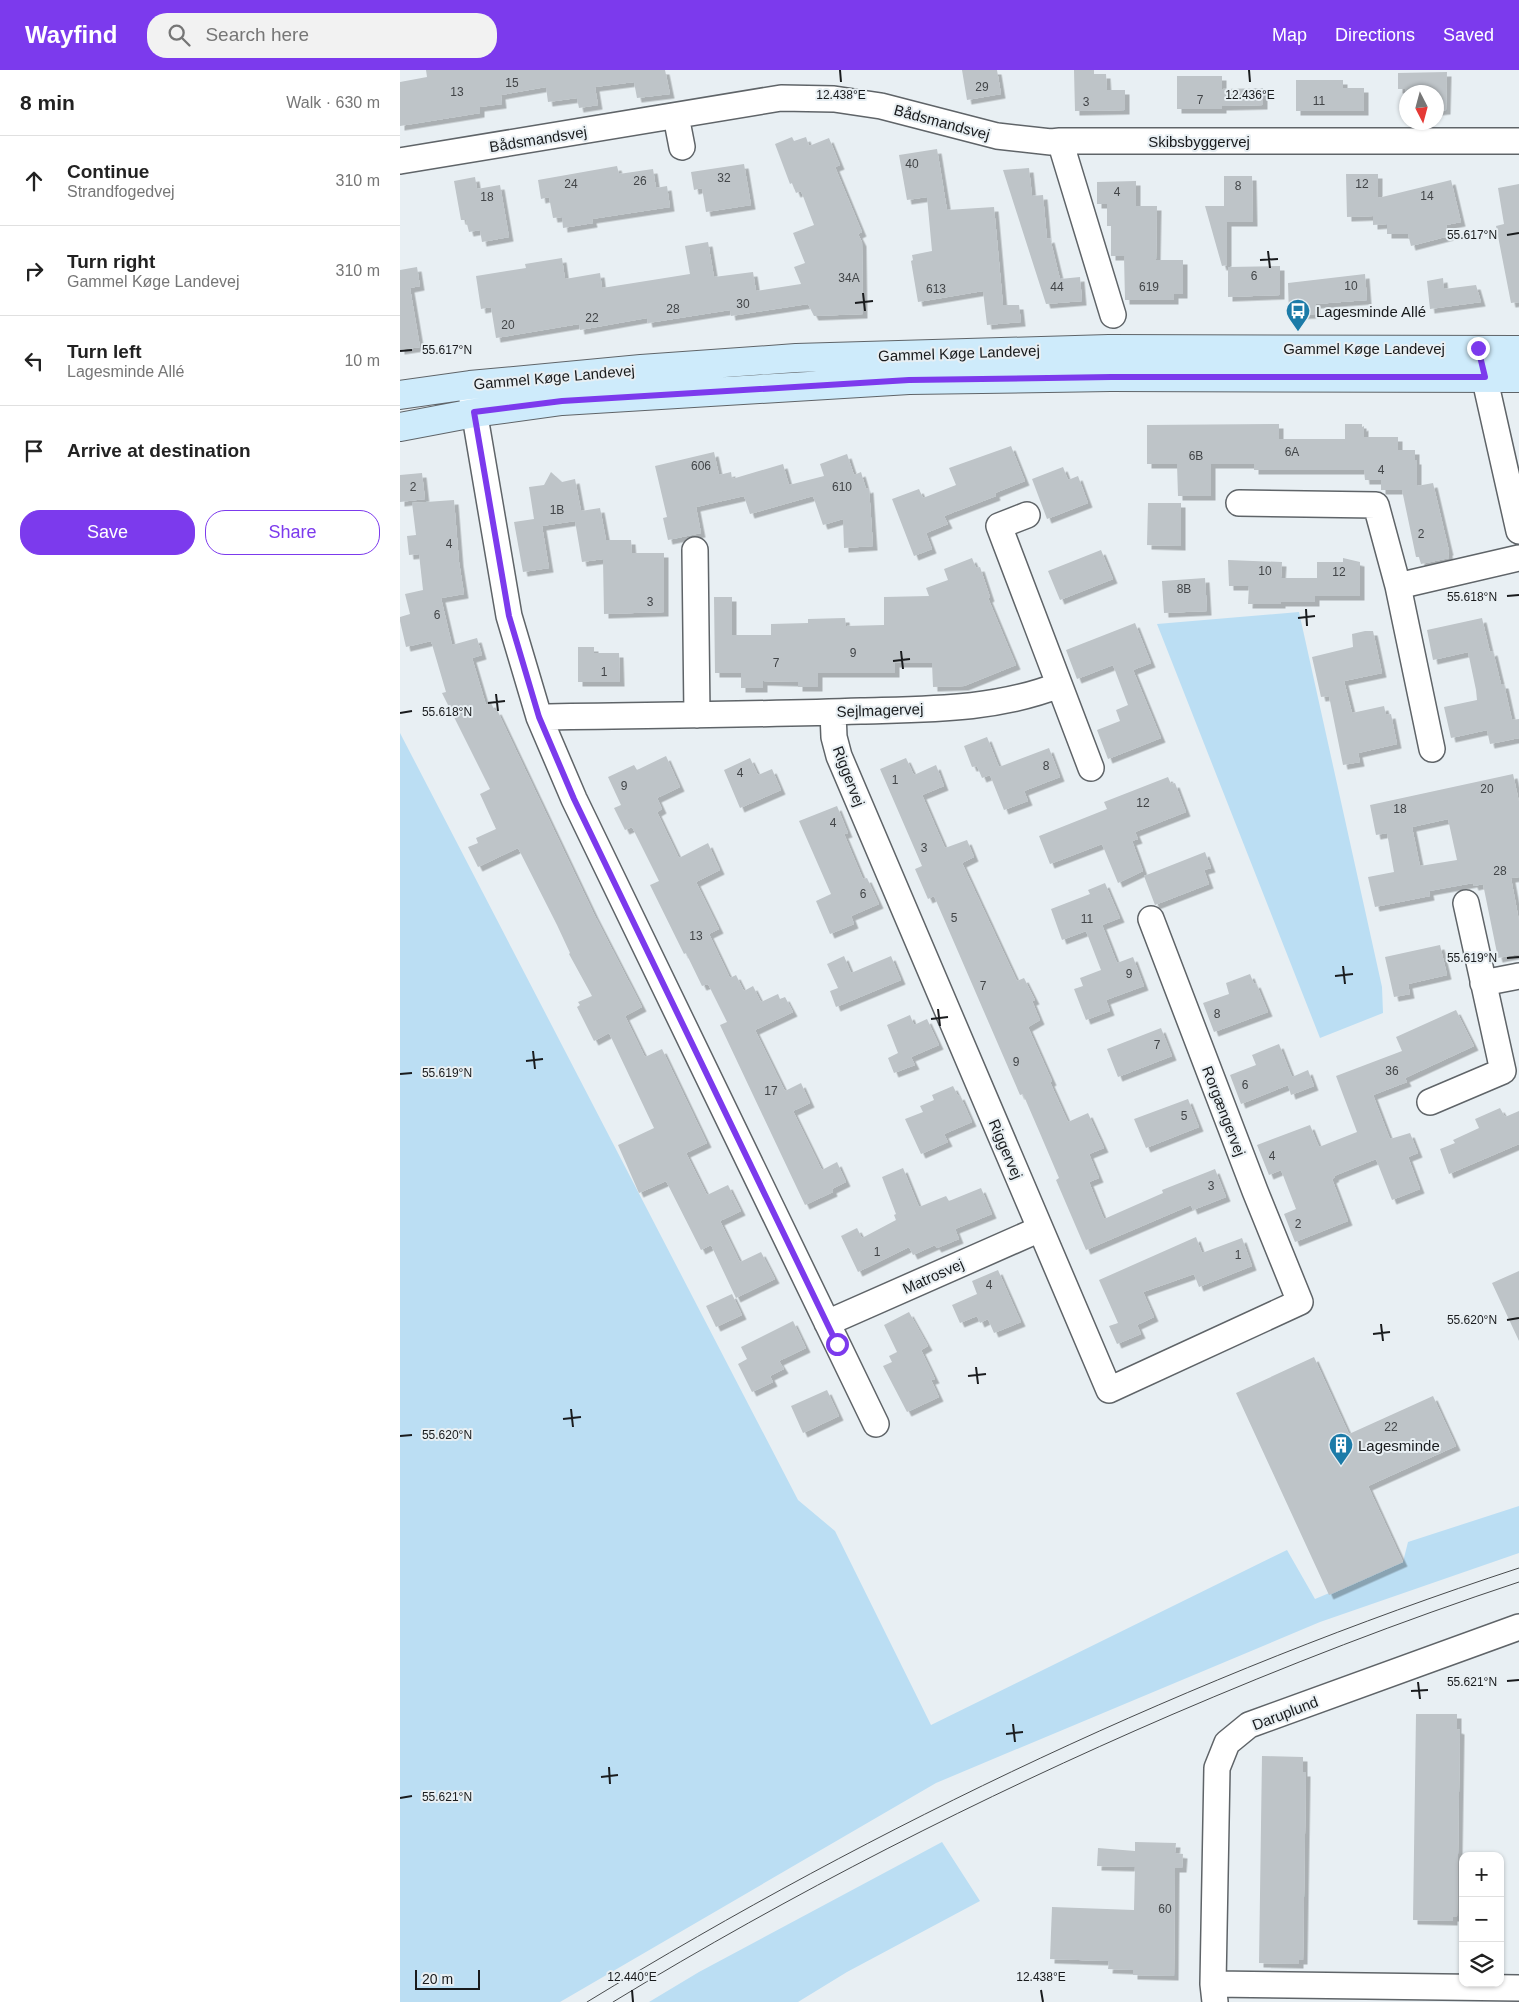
<!DOCTYPE html>
<meta charset="utf-8">
<style>
:root{--surface:#fff;--page:#f2f2f2;--text:#222;--muted:#767676;--line:#e0e0e0;--accent:#7c3aed}
body{margin:0;font-family:Arial,sans-serif;background:var(--page);color:var(--text)}
.controls{position:absolute;right:15px;bottom:15px;display:grid;overflow:hidden;border-radius:10px;box-shadow:0 1px 4px #0004}
.controls button{width:45px;height:45px;display:grid;place-items:center;padding:0;border:0;border-bottom:1px solid var(--line);background:var(--surface);color:var(--text);font:25px sans-serif}
.compass{position:absolute;left:999px;top:15px;width:45px;height:45px;border-radius:50%;background:var(--surface);box-shadow:0 1px 4px #0004;rotate:174deg}
.scale{position:absolute;left:15px;bottom:12px;width:65px;box-sizing:border-box;padding-left:5px;border:2px solid #191b1d;border-top:0;font-size:14px;line-height:18px;white-space:nowrap;color:#191b1d;-webkit-text-stroke:4px #e8eff3;paint-order:stroke}
.stop{position:absolute;width:15px;height:15px;margin:-11px;border:4px solid #7c3aed;border-radius:50%;background:#fff}
.stop.end{background:#7c3aed;border-color:#fff;box-shadow:0 1px 5px #0008}
.list{margin:0;padding:0;list-style:none}
h2{display:flex;justify-content:space-between;align-items:center;height:65px;margin:0;padding:0 20px;font-size:21px}
h2 small{font-size:16px;font-weight:400;color:var(--muted)}
.list li{display:grid;grid-template-columns:32px 1fr auto;gap:15px;align-items:center;box-sizing:border-box;height:90px;padding:0 20px;border-top:1px solid var(--line)}
.list b{display:block;font-size:19px;white-space:nowrap}
.list p{margin:0;font-size:16px;white-space:nowrap;color:var(--muted)}
.list em{font-size:16px;font-style:normal;color:var(--muted)}
.actions{display:flex;gap:10px;padding:15px 20px}
.actions a{flex:1;padding:11px 0;border:1px solid var(--accent);border-radius:20px;text-align:center;font-size:18px;color:var(--accent)}
.actions .main{background:var(--accent);color:#fff}
.icon{flex:none;width:28px;height:28px;fill:none;stroke:currentColor;stroke-width:2;stroke-linecap:round;stroke-linejoin:round}
.map{position:relative;flex:none;width:1119px;height:1932px;overflow:hidden}
header{display:flex;align-items:center;gap:30px;box-sizing:border-box;height:70px;padding:0 25px;background:var(--accent);color:#fff}
header strong{font-size:24px}
nav{display:flex;gap:28px;margin-inline-start:auto;font-size:18px}
.search{width:350px;height:45px;background:var(--page);display:flex;align-items:center;gap:12px;box-sizing:border-box;padding:0 18px;border-radius:20px;color:var(--muted);font-size:19px}
main{display:flex}
aside{flex:1;background:var(--surface)}
.map>svg:first-child{display:block}
</style>
<header>
<strong>Wayfind</strong>
<div class="search"><svg class="icon" aria-label="search" viewBox="0 0 24 24"><circle cx="10" cy="10" r="6"/><path d="M15 15l6 6"/></svg>Search here</div>
<nav><a>Map</a><a>Directions</a><a>Saved</a></nav>
</header>
<main>
<aside>
<h2>8 min<small>Walk · 630 m</small></h2>
<ul class="list">
<li><svg class="icon" aria-label="ahead" viewBox="0 0 24 24"><path d="M12 20V5M6 11l6-6 6 6"/></svg><div><b>Continue</b><p>Strandfogedvej</p></div><em>310 m</em></li>
<li><svg class="icon" aria-label="right" viewBox="0 0 24 24"><path d="M7 20v-9h11M14 6l5 5-5 5"/></svg><div><b>Turn right</b><p>Gammel Køge Landevej</p></div><em>310 m</em></li>
<li><svg class="icon" aria-label="left" viewBox="0 0 24 24"><path d="M17 20v-9H6M10 6l-5 5 5 5"/></svg><div><b>Turn left</b><p>Lagesminde Allé</p></div><em>10 m</em></li>
<li><svg class="icon" aria-label="arrive" viewBox="0 0 24 24"><path d="M6 21V4h12l-3 4 3 4H6"/></svg><div><b>Arrive at destination</b></div></li>
</ul>
<div class="actions"><a class="main">Save</a><a>Share</a></div>
</aside>
<div class="map">
<svg width="1119" height="1932" viewBox="0 0 1119 1932">
<defs>
<filter id="shadow"><feDropShadow dx="4.5" dy="4.5" stdDeviation="0" flood-color="#0004"/></filter>
</defs>
<rect width="100%" height="100%" fill="#e8eff3"/>
<path fill="#bbdef3" d="M899,542l83,375 1,26 -63,25 -163,-414z
M0,663l398,767 37,31 96,194 356,-175 28,49 88,-37 5,-20 111,-36v47l-199,69 -384,161 -376,219h-160z
M542,1772l38,59 -133,71 -49,30h-149l50,-30z"/>
<path fill="#bec4c8" fill-rule="evenodd" filter="url(#shadow)" d="M26,0h239l5,24 -33,4 -3,-16 -39,5 3,18 -19,3 -2,-10 -29,4 -2,-15 -45,8 1,9 -22,3v6l-80,13v-44l27,-5z
M562,0h35l4,24 -34,6z
M674,0h20v4h12l1,16h18v20l-50,1z
M1047,2l-1,38 -10,1v-19h-30l-1,19v-22h-7v-16z
M777,6h45v13l41,-1v17l-41,1v3h-45z
M896,10h47v8h21v23h-68z
M392,67l2,4 12,-4 3,9 20,-8 11,27 -5,2 27,65 -4,2 4,8 1,72 -49,2 -6,-12 -77,12 -1,-6 -82,13 -1,-5 -67,12 -1,-6 -83,14 -5,-31 -10,2 -5,-33 50,-8 -1,-4 37,-6 3,21 35,-6 2,15 88,-14 -5,-28 23,-4 6,35 39,-5 3,19 45,-7 -7,-17 11,-4 -12,-30 21,-8 -13,-34 -5,2 -4,-10 -2,1 -15,-40z
M537,79l10,61 47,-3 9,98h16l2,17 -34,3 -4,-34 -65,11 -7,-41 2,-1 -1,-5 20,-4 -5,-54 -20,3 -8,-45z
M344,94l7,41 -45,7 -4,-24 -8,2 -3,-18z
M217,96l2,8 34,-5 3,19 11,-2 3,21 -78,12 1,4 -30,5 -1,-11 -9,1 -4,-21 -8,2 -3,-19z
M629,98l3,28 11,-1 4,44 3,-1 10,41 20,-2 2,24 -36,3 -43,-134z
M946,104h32v24l73,-18 10,42 -15,3 3,11 -38,10 -3,-12h-21v-10l-14,1v-9l-26,1z
M824,106h28l1,46h-26v43l-5,1 -17,-60h19z
M75,107l2,12 23,-4 9,52 -27,5 -2,-12 -11,2 -3,-12h-5l-7,-39z
M736,111v25h21l-1,54h27v34h-9v6h-49l-1,-44h-13v-30h-4v-22h-10v-22z
M1119,114v118l-8,1 -15,-77 8,-2 -6,-36z
M880,196v29l-52,2v-30z
M17,197l3,19 -10,2 10,59 -20,3v-80z
M965,204l2,26 -51,4v10l-27,1 -1,-32z
M1043,208l1,11 32,-4 5,17 -51,7 -3,-28z
M879,354v15h66v-15h17v3l2,-1v11h34v13h17v10h2v26l16,-3 16,68h-1l1,7 -28,6 -2,-7h-3l-14,-67h-21v-10h-16l-1,-10h-110v-6h-43v32h-33l-1,-32h-30v-39z
M611,376l14,35 -30,12 1,3 -52,20 4,8 -22,9 6,16 -18,7 -22,-57 27,-10 4,9 33,-13 -7,-17z
M314,382l5,23 12,-3 1,7 51,-15 6,21 35,-9 -4,-12 27,-10 7,21 7,-3 5,17 3,-1 4,58 -29,2 -1,-29 -20,6 -10,-29 -63,18 -6,-18 -48,11 5,26 -33,7 -5,-22 4,-1 -12,-51z
M663,397l5,13 10,-4 10,27 -41,16 -15,-40z
M151,402l11,10 13,-3 6,32 19,-3 6,32h25l1,13h32v59l-60,2 -1,-55 -21,3 -7,-41 -33,5 7,42 -26,4 -9,-50 20,-3 -5,-32 15,-2z
M22,403l3,26 -25,3v-27z
M54,430l5,62 5,32 -23,4 11,47 25,-7 5,17 -10,3 14,47 5,-2 4,8 2,-1 97,204 48,93 -17,9 20,41 17,-8 45,94 -21,10 21,42 21,-10 13,26 -21,10 20,41 21,-10 14,27 -39,19 -25,-53 -10,5 -35,-69 -27,12 -21,-48 36,-17 -45,-95 -15,8 -17,-34 3,-2 -2,-3 14,-6 -23,-42 1,-1 -13,-28 -39,-77 -40,19 -10,-20 10,-4 -2,-5 20,-9 -16,-35 10,-5 -48,-96 4,-1 -15,-51 -25,6 -6,-26v-4l10,-3 -5,-20 18,-4 -4,-36 -10,1 -2,-19 9,-1 -4,-32z
M748,433h33v43l-34,-1z
M701,480l12,29 -53,21 -12,-29z
M572,488l4,10 4,-1 10,30 -2,1 28,67 -52,21 -31,1 -1,-24h-37v10h-77v14h-20v-5l-35,-1v7h-22v-15h-26l-1,-76h18v38h39v-11l37,-1v-4l37,-1 1,8 38,-1v-28l45,-1 -3,-8 22,-8 -4,-11z
M943,488l17,4v34h-45v6h-34v2h-33l1,-18h-20l-1,-26 54,2 -1,16h36v-16h26z
M805,508l2,33 -43,2 -2,-32z
M1082,548l8,34 3,-1 8,33h3l8,36 7,-1v19l-29,6 -3,-14 -36,8 -7,-31 33,-7 -1,-10 -8,-38 -35,8 -6,-30z
M735,553l16,40 -18,7 28,68 -53,21 -11,-29 23,-9 -4,-11 12,-5 -15,-40 -36,14 -11,-29z
M965,561h8l9,42 -38,8 8,32 32,-7 2,9 5,-1 6,30 -39,9 2,9 -17,3 -14,-69 -8,1 -9,-40 41,-10 -1,-13z
M178,577h16v6h25l1,29h-42z
M587,667l12,30 50,-19 11,29 -36,14 4,10 -24,9 -14,-35 -8,3 -5,-12 -5,1 -8,-21z
M266,686l14,31 -23,11 5,11 -5,3 22,46 29,-15 12,27 -24,12 23,47 -10,5 21,44 6,-3 8,16 9,-5 8,16 17,-8 2,5 5,-2 8,15 -38,18 30,61 16,-8 9,20 -17,8 29,59 15,-8 9,20 -14,7 1,3 -28,13 -85,-180 7,-3 -19,-38 -6,2 -16,-33 -2,1 -34,-69 9,-4 -27,-54 -7,3 -11,-22 7,-3 -13,-28 26,-12 3,5z
M350,688l8,17 14,-6 9,21 -41,18 -16,-38z
M506,688l8,17 22,-10 8,21 -22,9 23,53 22,-8 7,17 -12,6 55,118 7,-3 11,22 -3,1 8,19 -12,7 24,54 -2,1 18,40 20,-9 16,35 -15,6 10,24 -10,4 15,37 59,-26 -1,-3 53,-21 11,28 -33,13 -2,-5 -105,45 -30,-70 3,-2 -20,-47 -16,-37 -3,1 -86,-199 -6,3 -13,-30 7,-3 -42,-97z
M1113,704l6,28v75l-8,1 8,43v33l-21,4 -15,-74 -9,2 -1,-3 -44,8 1,5 -55,11 -7,-30 26,-5 -7,-39 -11,2 -6,-30zM1048,749l9,41 -37,6 -8,-39z
M768,707l3,7 4,-1 11,29 -51,20 3,7 -6,2 11,30 -25,12 -16,-39 -52,20 -11,-28 68,-27 -3,-7z
M437,736l11,27 -4,1 19,45 4,-1 12,26 -28,12 3,8 -24,10 -14,-33 15,-7 -32,-73z
M805,782l6,16 -7,2 5,14 -54,21 -11,-29z
M705,813l15,35 -18,7 15,38 16,-6 11,29 -38,14 4,11 -24,9 -12,-31 9,-3 -3,-8 21,-8 -15,-39 -24,9 -11,-31 39,-15 -2,-4z
M1040,875l7,30 -39,9 2,10 -16,3 -9,-40z
M444,886l7,17 40,-17 10,24 -65,27 -6,-16 8,-3 -11,-24z
M850,904l4,10 2,-1 12,29 -54,20 -11,-29 26,-9 -3,-11z
M1056,940l18,36 -69,32 2,4 -34,13 17,44 20,-6 8,20 -10,4 12,32 -28,11 -16,-41 -42,17 1,1 -3,2 16,42 -53,21 -11,-28 12,-5 -15,-39 -12,5 -12,-30 53,-20 9,22 38,-15 -21,-56 66,-25 -6,-14z
M510,945l4,10 13,-6 12,26 -28,12 4,8 -21,8 -6,-15 10,-5 -11,-28z
M761,958l11,28 -54,21 -11,-28z
M879,974l13,33 16,-7 6,16 -23,9 -3,-10 -47,19 -11,-29 26,-10 -4,-10z
M553,1016l5,10 2,-1 12,27 -28,12 4,8 -27,12 -16,-35 18,-7 -3,-6 14,-6 -2,-5z
M788,1029l11,28 -53,21 -12,-29z
M1100,1038l5,9 14,-6v33l-70,30 -9,-25 15,-6 -2,-3 26,-12 -4,-9z
M503,1098l16,39 27,-11 3,5 32,-13 11,26 -37,15 4,10 -22,9 -2,-3 -22,10 -4,-8 -51,25 -17,-36 16,-8 5,10 34,-18 -2,-5 2,-1 -14,-37z
M796,1167l6,16 40,-15 10,28 -53,21 -5,-13 -51,18 11,25 -17,8 4,9 -24,10 -8,-18 9,-3 -19,-43z
M598,1200l23,52 -27,11 -6,-14 -8,4 -3,-7 -17,7 -8,-18 25,-11 -5,-13z
M1119,1201v70l-27,-58z
M332,1224l10,21 -26,12 -10,-21z
M509,1242l19,34 -7,4 14,29 -4,1 8,17 -32,15 -24,-46 9,-4 -3,-6 8,-4 -13,-27z
M393,1251l13,27 -27,13 5,8 -14,7 3,6 -21,10 -14,-28 9,-5 -6,-12z
M914,1287l35,77 84,-38 23,50 -88,40 35,76 -74,33 -93,-202z
M427,1320l12,26 -36,17 -12,-27z
M1016,1644h41v15l3,1 -3,187h-4v4l-40,-1z
M862,1686l41,1v15h3l-3,188h-4v4l-40,-1z
M735,1772l41,1 -1,10 8,1 -1,14h-7l-1,108 -41,-1v-5l-25,-1 1,-8 -59,-2 2,-52 82,3 1,-43 -38,-1 1,-18 37,3z"/>
<g fill="none" stroke-linecap="round" stroke-linejoin="round">
<defs>
<path id="street" d="M276,46l6,31
M0,91l381,-63 53,1 47,7 116,30 54,6 9,-1
M713,245l-53,-174h459
M1080,288l39,173
M71,323l38,223 30,101 35,82 302,625
M839,433l137,2 22,81 34,163
M627,445l-28,11 92,242
M295,480l2,165
M998,516l121,-28
M433,642l1,25 5,19 270,634 191,-88 -45,-111 -104,-272
M139,647c107,-2 215,-2 322,-6 67,-2 135,-1 198,-26
M1083,913l36,-7
M1030,1032l73,-31 -37,-168
M427,1253l213,-94
M813,1914l306,4
M815,1932l-2,-18 4,-216 10,-25 22,-18 270,-98"/>
<path id="secondary" d="M0,325l70,-10 171,-16 155,-11 313,-9 410,1
M0,357l74,-14 88,-12 347,-21 202,-3 408,1"/>
</defs>
<use href="#street" stroke="#5f6468" stroke-width="28"/>
<use href="#secondary" stroke="#5f6468" stroke-width="30"/>
<use href="#street" stroke="#fff" stroke-width="25"/>
<use href="#secondary" stroke="#ceebfb" stroke-width="28"/>
<path stroke="#484b4d" stroke-width="1" d="M187,1932c293,-179 606,-327 932,-434
M213,1932c179,-109 366,-204 558,-287 114,-49 230,-94 348,-133"/>
</g>
<g fill="none" stroke-linecap="round" stroke-linejoin="round">
<path stroke="#7c3aed" stroke-width="6" d="M437,1274l-263,-545 -35,-82 -30,-101 -35,-204 88,-11 347,-21 202,-3h374l-7,-29"/>
</g>
<path fill="none" stroke="#191b1d" stroke-width="2" d="M440,0l1,12M849,0l1,12M1107,165l12,-2M868,181l2,17M860,190l18,-1M463,223l2,18M455,233l18,-2M0,281l12,-1M1107,526l12,-1M906,539l1,17M898,548l17,-2M501,581l2,18M493,591l17,-2M96,624l2,17M88,633l17,-2M0,643l12,-2M1107,888l12,-1M943,896l2,18M935,906l18,-2M538,939l2,17M531,949l17,-2M133,981l2,18M126,991l17,-2M0,1004l12,-1M1107,1250l12,-2M981,1254l2,17M973,1264l17,-2M576,1297l2,17M568,1306l18,-2M171,1339l2,18M163,1349l18,-2M0,1366l12,-1M1107,1611l12,-1M1018,1612l2,17M1011,1621l17,-1M613,1654l2,18M606,1664l17,-2M209,1697l1,17M201,1707l17,-2M0,1728l12,-2M232,1920l1,12M641,1920l2,12"/>
<defs>
<symbol id="bus-pin" viewBox="-11 -11 22 30"><path d="M0 17L-7.5 6A9.5 9.5 0 1 1 7.5 6Z" fill="#1c7ba8" stroke="#e8eff3"/><path d="M-5-6H5V4H4V6H2V4H-2V6H-4V4H-5ZM-3.5-4V0h7V-4ZM-3.5 1.2v1.5H-2V1.2ZM2 1.2v1.5H3.5V1.2Z" fill="#fff"/></symbol>
<symbol id="building-pin" viewBox="-11 -11 22 30"><path d="M0 17L-7.5 6A9.5 9.5 0 1 1 7.5 6Z" fill="#1c7ba8" stroke="#e8eff3"/><path d="M-4-6H4V6H1V3H-1V6H-4ZM-2.5-4.3h1.7v1.8h-1.7ZM.8-4.3h1.7v1.8H.8ZM-2.5-1h1.7V.8h-1.7ZM.8-1h1.7V.8H.8Z" fill="#fff"/></symbol>
</defs>
<g fill-rule="evenodd">
<use href="#bus-pin" x="884" y="227" width="28" height="38"/>
<use href="#building-pin" x="927" y="1361" width="28" height="38"/>
</g>
<g text-anchor="middle" dominant-baseline="central" stroke-width="4" stroke-linejoin="round" paint-order="stroke">
<g font-size="12" fill="#424548">
<text x="112" y="13">15</text>
<text x="582" y="17">29</text>
<text x="57" y="22">13</text>
<text x="800" y="30">7</text>
<text x="919" y="31">11</text>
<text x="686" y="32">3</text>
<text x="512" y="94">40</text>
<text x="324" y="108">32</text>
<text x="240" y="111">26</text>
<text x="171" y="114">24</text>
<text x="962" y="114">12</text>
<text x="838" y="116">8</text>
<text x="717" y="122">4</text>
<text x="1027" y="126">14</text>
<text x="87" y="127">18</text>
<text x="854" y="206">6</text>
<text x="449" y="208">34A</text>
<text x="951" y="216">10</text>
<text x="657" y="217">44</text>
<text x="749" y="217">619</text>
<text x="536" y="219">613</text>
<text x="343" y="234">30</text>
<text x="273" y="239">28</text>
<text x="192" y="248">22</text>
<text x="108" y="255">20</text>
<text x="892" y="382">6A</text>
<text x="796" y="386">6B</text>
<text x="301" y="396">606</text>
<text x="981" y="400">4</text>
<text x="13" y="417">2</text>
<text x="442" y="417">610</text>
<text x="157" y="440">1B</text>
<text x="1021" y="464">2</text>
<text x="49" y="474">4</text>
<text x="865" y="501">10</text>
<text x="939" y="502">12</text>
<text x="784" y="519">8B</text>
<text x="250" y="532">3</text>
<text x="37" y="545">6</text>
<text x="453" y="583">9</text>
<text x="376" y="593">7</text>
<text x="204" y="602">1</text>
<text x="646" y="696">8</text>
<text x="340" y="703">4</text>
<text x="495" y="710">1</text>
<text x="224" y="716">9</text>
<text x="1087" y="719">20</text>
<text x="743" y="733">12</text>
<text x="1000" y="739">18</text>
<text x="433" y="753">4</text>
<text x="524" y="778">3</text>
<text x="1100" y="801">28</text>
<text x="463" y="824">6</text>
<text x="554" y="848">5</text>
<text x="687" y="849">11</text>
<text x="296" y="866">13</text>
<text x="729" y="904">9</text>
<text x="583" y="916">7</text>
<text x="817" y="944">8</text>
<text x="757" y="975">7</text>
<text x="616" y="992">9</text>
<text x="992" y="1001">36</text>
<text x="845" y="1015">6</text>
<text x="371" y="1021">17</text>
<text x="784" y="1046">5</text>
<text x="872" y="1086">4</text>
<text x="811" y="1116">3</text>
<text x="898" y="1154">2</text>
<text x="477" y="1182">1</text>
<text x="838" y="1185">1</text>
<text x="589" y="1215">4</text>
<text x="991" y="1357">22</text>
<text x="765" y="1839">60</text>
</g>
<g font-size="15" fill="#191b1d" stroke="#e8eff3">
<text transform="translate(542 52) rotate(15)">Bådsmandsvej</text>
<text transform="translate(138 69) rotate(-9)">Bådsmandsvej</text>
<text x="799" y="71">Skibsbyggervej</text>
<text x="964" y="278">Gammel Køge Landevej</text>
<text transform="translate(559 283) rotate(-2)">Gammel Køge Landevej</text>
<text transform="translate(154 307) rotate(-5)">Gammel Køge Landevej</text>
<text transform="translate(480 640) rotate(-2)">Sejlmagervej</text>
<text transform="translate(449 706) rotate(69)">Riggervej</text>
<text transform="translate(824 1041) rotate(69)">Rorgængervej</text>
<text transform="translate(606 1079) rotate(67)">Riggervej</text>
<text transform="translate(533 1206) rotate(-24)">Matrosvej</text>
<text transform="translate(885 1643) rotate(-21)">Daruplund</text>
</g>
<g font-size="15" fill="#191b1d" stroke="#e8eff3" text-anchor="start">
<text x="916" y="241">Lagesminde Allé</text>
<text x="958" y="1375">Lagesminde</text>
</g>
</g>
<g font-size="12" text-anchor="middle" fill="#191b1d" stroke="#e8eff3" stroke-width="4" stroke-linejoin="round" paint-order="stroke">
<text x="441" y="29">12.438°E</text>
<text x="850" y="29">12.436°E</text>
<text x="1072" y="169">55.617°N</text>
<text x="47" y="284">55.617°N</text>
<text x="1072" y="531">55.618°N</text>
<text x="47" y="646">55.618°N</text>
<text x="1072" y="892">55.619°N</text>
<text x="47" y="1007">55.619°N</text>
<text x="1072" y="1254">55.620°N</text>
<text x="47" y="1369">55.620°N</text>
<text x="1072" y="1616">55.621°N</text>
<text x="47" y="1731">55.621°N</text>
<text x="232" y="1911">12.440°E</text>
<text x="641" y="1911">12.438°E</text>
</g>
</svg>
<div class="controls">
<button>+</button>
<button>−</button>
<button><svg class="icon" aria-label="layers" viewBox="0 0 24 24"><path d="M12 4l9 5-9 5-9-5zM3 14l9 5 9-5"/></svg></button>
</div>
<svg class="compass" viewBox="-18 -18 36 36"><path d="M0-13l5 13h-10z" fill="#e53935"/><path d="M0 13l5-13h-10z" fill="#767676"/></svg>
<div class="scale">20 m</div>
<div class="stop" style="left:437px;top:1274px"></div>
<div class="stop end" style="left:1078px;top:278px"></div>
</div>
</main>
